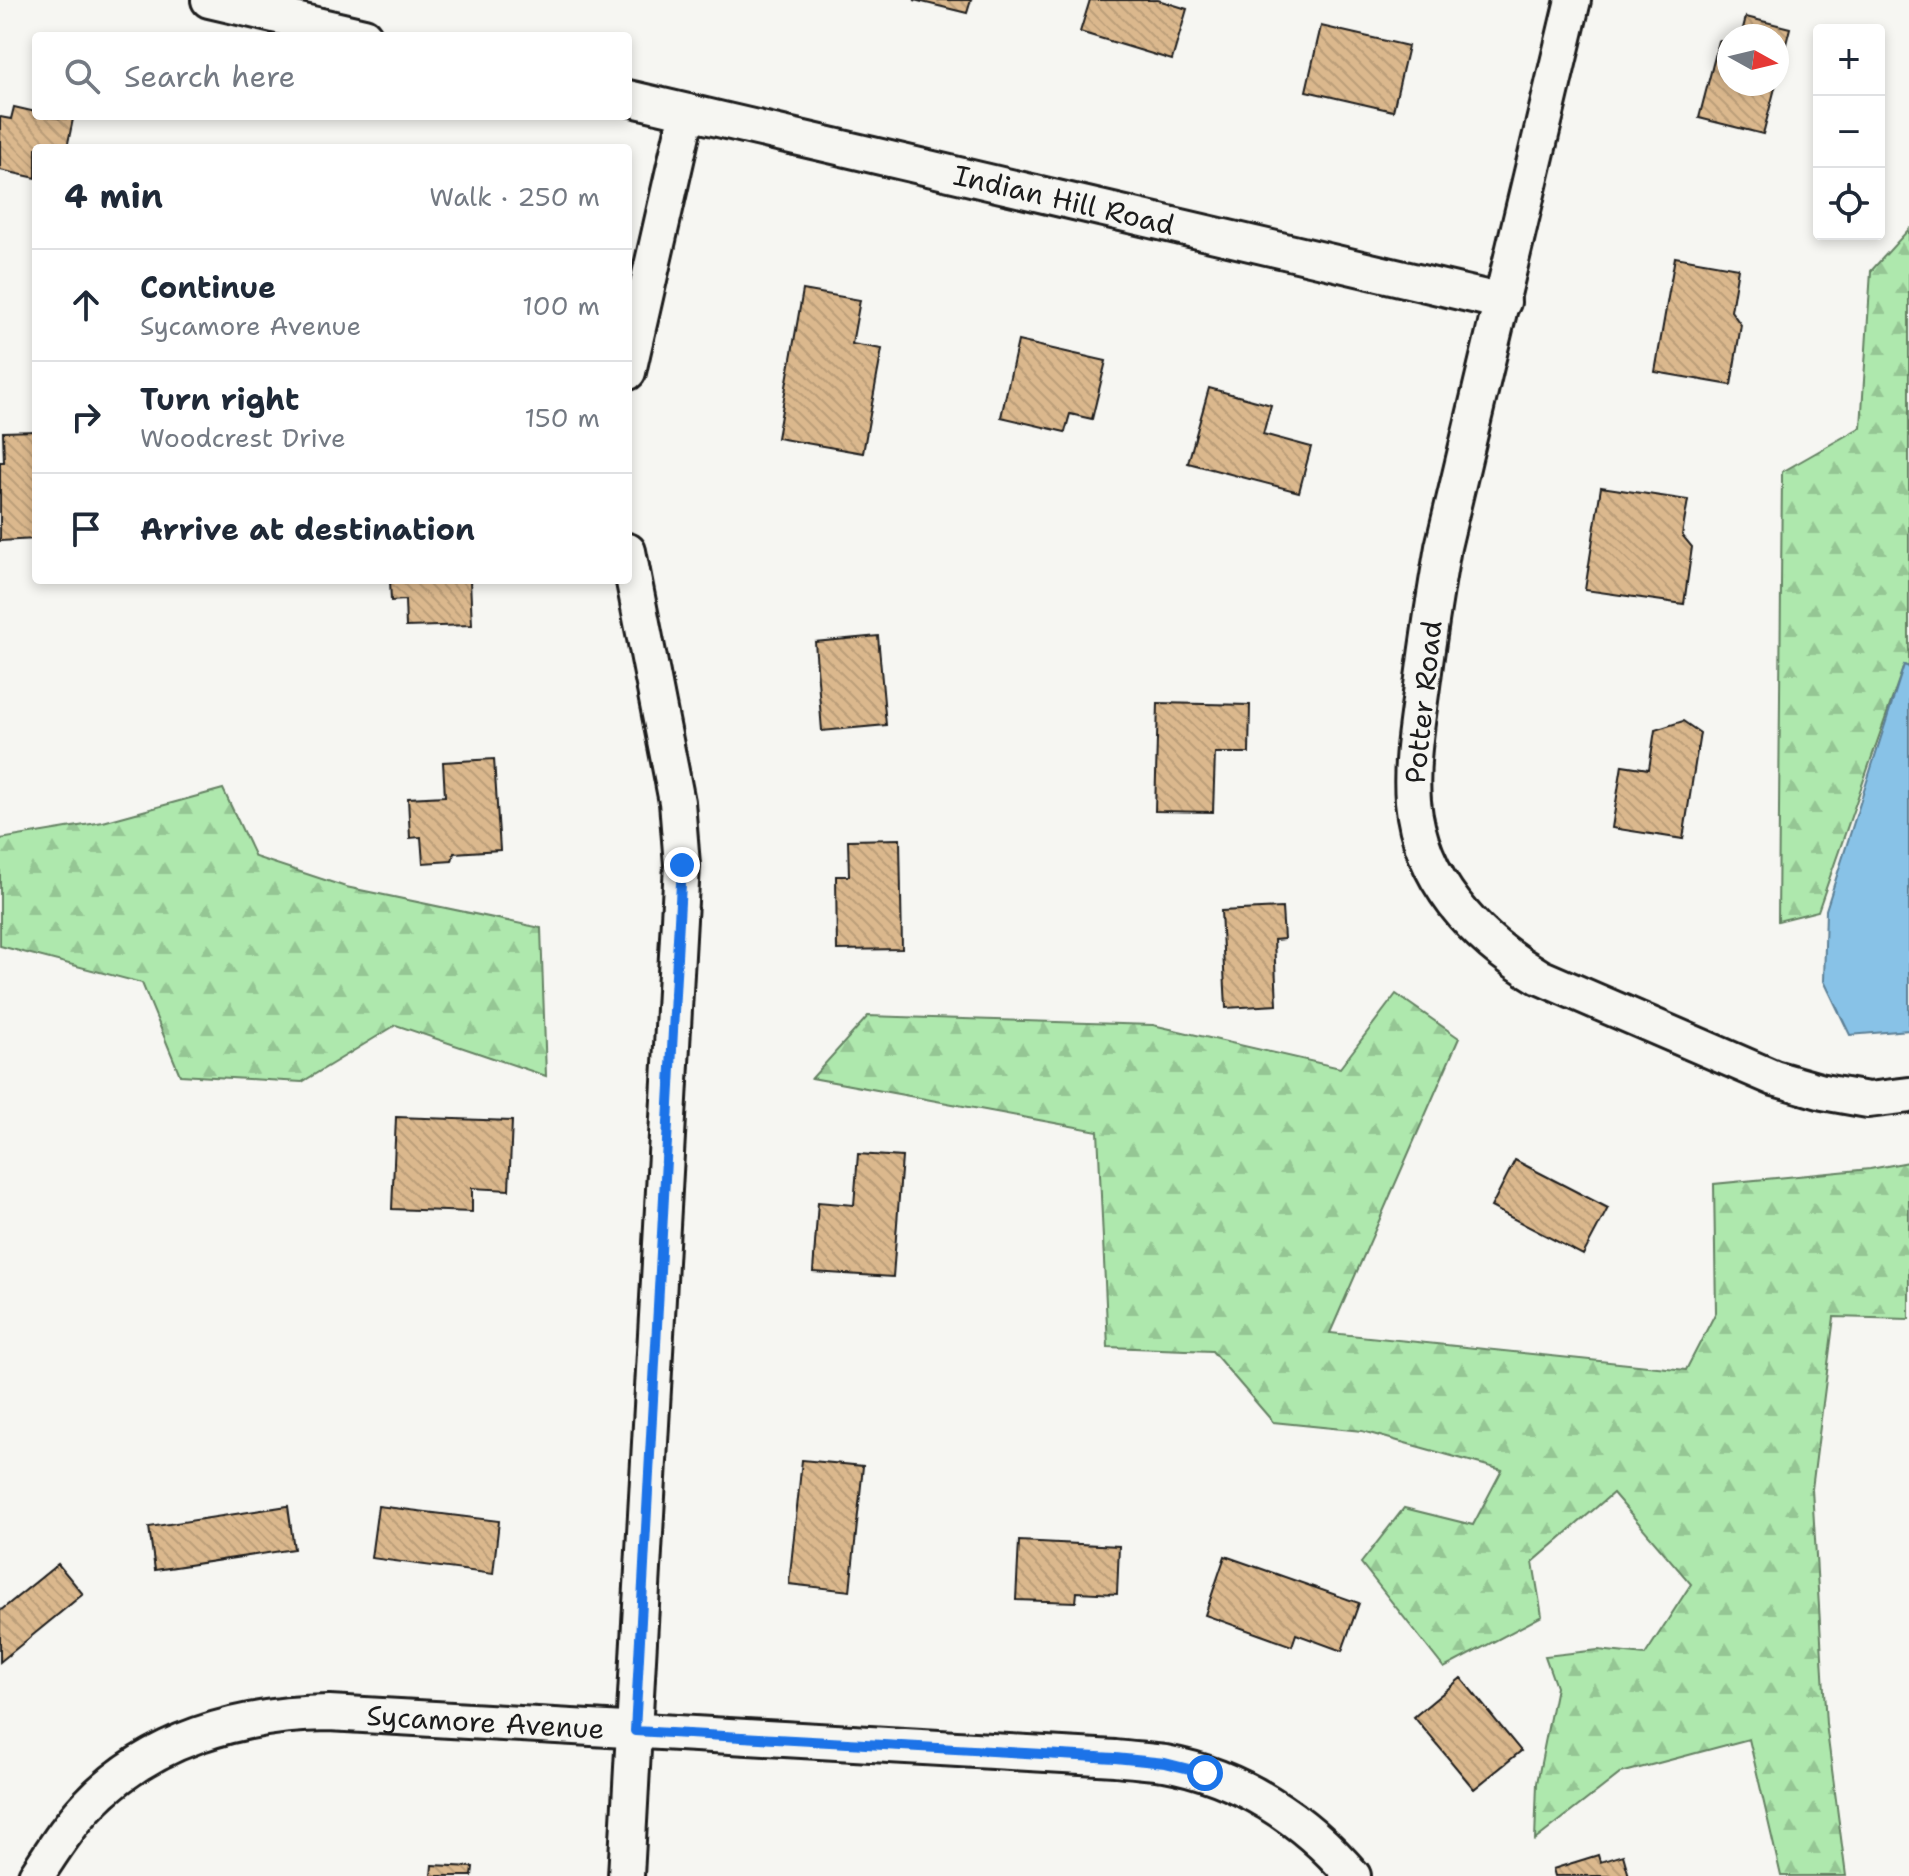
<!DOCTYPE html>
<meta charset="utf-8">
<style>
:root{--surface:#fff;--page:#f2f2f3;--text:#1f2937;--muted:#747a83;--line:#e0e1e3}
body{margin:0;font-family:"Shantell Sans",sans-serif;background:var(--page);color:var(--text)}
.controls{position:absolute;right:24px;top:24px;display:grid;overflow:hidden;border-radius:8px;box-shadow:0 4px 12px #0003}
.controls button{width:72px;height:72px;display:grid;place-items:center;padding:0;border:0;border-bottom:2px solid var(--line);background:var(--surface);color:var(--text);font:40px sans-serif}
.compass{position:absolute;left:1717px;top:24px;width:72px;height:72px;border-radius:50%;background:var(--surface);box-shadow:0 4px 12px #0003;rotate:98deg}
.stop{position:absolute;width:24px;height:24px;margin:-18px;border:6px solid #1a73e8;border-radius:50%;background:#fff}
.stop.end{background:#1a73e8;border-color:#fff;box-shadow:0 2px 8px #0008}
.list{margin:0;padding:0;list-style:none}
h2{display:flex;justify-content:space-between;align-items:center;height:104px;margin:0;padding:0 32px;font-size:34px}
h2 small{font-size:26px;font-weight:400;color:var(--muted)}
.list li{display:grid;grid-template-columns:52px 1fr auto;gap:24px;align-items:center;box-sizing:border-box;height:112px;padding:0 32px;border-top:2px solid var(--line)}
.list b{display:block;font-size:30px;white-space:nowrap}
.list p{margin:0;font-size:26px;white-space:nowrap;color:var(--muted)}
.list em{font-size:26px;font-style:normal;color:var(--muted)}
.icon{flex:none;width:44px;height:44px;fill:none;stroke:currentColor;stroke-width:2;stroke-linecap:round;stroke-linejoin:round}
.map{position:relative;flex:none;width:1909px;height:1876px;overflow:hidden}
.search{position:absolute;background:var(--surface);box-shadow:0 4px 12px #0003;left:32px;top:32px;width:600px;height:88px;display:flex;align-items:center;gap:20px;box-sizing:border-box;padding:0 28px;border-radius:8px;color:var(--muted);font-size:30px}
.panel{position:absolute;background:var(--surface);box-shadow:0 4px 12px #0003;left:32px;top:144px;width:600px;height:440px;border-radius:8px}
.map>svg:first-child{display:block}
</style>
<div class="map">
<svg width="1909" height="1876" viewBox="0 0 1909 1876">
<defs>
<pattern id="forest-firs" width="22" height="20" patternUnits="userSpaceOnUse" patternTransform="scale(2)"><rect width="22" height="20" fill="#aee8ad"/><path d="M5 1l3.5 6h-7zM16 11l3.5 6h-7z" fill="#95c694"/></pattern>
<pattern id="building-back-hatch" width="6" height="6" patternUnits="userSpaceOnUse" patternTransform="scale(2)"><rect width="6" height="6" fill="#dbb88d"/><path d="M-1 5l2 2M0 0l6 6M5-1l2 2" fill="none" stroke="#bb9e79"/></pattern>
</defs>
<rect width="100%" height="100%" fill="#f6f6f2"/>
<filter id="ink" filterUnits="userSpaceOnUse"><feTurbulence type="fractalNoise" baseFrequency=".0125" numOctaves="2"/><feDisplacementMap in="SourceGraphic" scale="16" xChannelSelector="R" yChannelSelector="G"/><feConvolveMatrix kernelMatrix="1 2 1 2 8 2 1 2 1" color-interpolation-filters="sRGB"/></filter>
<g filter="url(#ink)">
<path fill="url(#forest-firs)" stroke="#658264" stroke-width="2" d="M1909,229v438l-5,-2 -86,246 -40,10 4,-449 79,-45 10,-156z
M223,789l32,68 91,30 195,41 5,148 -150,-51 -94,57 -122,-7 -38,-92 -142,-37v-107l103,-17z
M1396,994l63,44 -129,295 356,37 30,-58 -2,-128 156,-15 39,-7v157l-75,-2 -22,172 14,235 20,152h-65l-32,-137 -128,34 -86,67 2,-57 19,-96 -11,-31 53,-6 47,5 46,-71 -78,-91 -80,69 9,54 -98,52 -83,-105 43,-55 69,17 29,-55 -140,-39 -89,-9 -61,-71 -104,-4 -10,-216 -286,-53 56,-62 285,9 187,43z"/>
<path fill="#88c2e7" stroke="#5d8096" stroke-width="2" d="M1904,665l5,2v363l-59,5 -26,-54 2,-71z"/>
<path fill="url(#building-back-hatch)" stroke="#1c1c1c" stroke-width="2" d="M914,0h57l-4,13z
M1090,0h68l29,9 -15,51 -92,-28z
M1746,17l44,11 -13,52v-44h-36z
M1321,26l87,20 -15,65 -87,-20z
M1719,41l10,2v41h47l-13,50 -64,-16z
M14,107l22,5v4l37,3 -6,29h-31v30l-36,-8v-53l11,2z
M1675,257l63,11 -7,43 10,14 -10,60 -76,-13z
M803,290l57,10 -8,44 30,5 -19,104 -86,-15z
M1018,341l88,20 -14,58 -22,-5 -5,18 -64,-15z
M1209,388l62,17 -8,29 48,13 -12,45 -111,-29z
M36,431v108l-36,2v-79h4l-1,-30z
M1601,487l87,13 -6,35 10,12 -8,57 -99,-14z
M390,580h80l2,45 -66,2 -1,-27 -14,1z
M878,636l8,89 -64,6 -7,-89z
M1158,703l92,2 -1,48h-34l-2,59 -58,-1z
M1683,721l17,12 -17,106 -71,-11 10,-63 27,4 6,-39z
M494,759l6,91 -46,3 -2,8 -29,2 -2,-26 -11,1 -2,-40 37,-2 -2,-34z
M900,839l2,110 -65,1 -1,-74h13l-1,-36z
M1282,908l2,31 -10,1 3,65 -51,3 -5,-97z
M396,1117l116,4 -3,69 -37,-2v24l-80,-3z
M858,1154l44,3 -9,120 -80,-5 5,-70 36,3z
M1515,1160l93,48 -25,47 -92,-48z
M802,1460l61,6 -13,125 -61,-7z
M288,1506l6,43 -139,21 -6,-43z
M378,1506l121,15 -6,53 -122,-16z
M1019,1541l100,5 -2,48 -40,-2 -1,10 -60,-2z
M1225,1556l134,47 -17,48 -46,-17 -4,12 -87,-31z
M58,1564l25,30 -83,68v-51z
M1461,1678l60,73 -47,38 -60,-72z
M1598,1855l2,7 23,-7 6,21h-74l-2,-7z
M432,1865l41,2 -1,9h-41z"/>
<g fill="none" stroke-linecap="round" stroke-linejoin="round">
<defs>
<g id="street">
<path d="M209,0l155,36"/>
<path d="M1573,0l-130,547c-8,46 -15,92 -21,139 -5,38 -12,76 -9,115 7,78 62,138 127,176l234,101 49,14 45,8 41,-5"/>
<path id="s1" d="M628,98l875,204"/>
<path d="M628,372l59,-260"/>
<path id="s2" d="M36,1876c16,-24 31,-49 51,-70 62,-67 154,-92 242,-93l786,45c17,2 33,3 50,5 74,13 140,56 188,113"/>
<path d="M626,1876l56,-1011 -5,-63 -49,-251"/>
</g>
</defs>
<use href="#street" stroke="#1c1c1c" stroke-width="40"/>
<use href="#street" stroke="#f6f6f2" stroke-width="34"/>
</g>
</g>
<g fill="none" stroke-linecap="round" stroke-linejoin="round" filter="url(#ink)">
<path stroke="#1a73e8" stroke-width="10" d="M682,865l-47,866 480,27 50,5 40,10"/>
</g>
<g text-anchor="middle" dominant-baseline="central" stroke-width="6" stroke-linejoin="round" paint-order="stroke">
<g font-size="28" fill="#1c1c1c" stroke="#f6f6f2">
<text stroke="none"><textPath href="#s1" startOffset="448">Indian Hill Road</textPath></text>
<text transform="translate(1423 702) rotate(-84)">Potter Road</text>
<text stroke="none"><textPath href="#s2" startOffset="510">Sycamore Avenue</textPath></text>
</g>
</g>
</svg>
<div class="controls">
<button>+</button>
<button>−</button>
<button><svg class="icon" aria-label="locate" viewBox="0 0 24 24"><circle cx="12" cy="12" r="6"/><path d="M12 2v4M12 18v4M2 12h4M18 12h4"/></svg></button>
</div>
<svg class="compass" viewBox="-18 -18 36 36"><path d="M0-13l5 13h-10z" fill="#e53935"/><path d="M0 13l5-13h-10z" fill="#747a83"/></svg>
<div class="stop" style="left:1205px;top:1773px"></div>
<div class="stop end" style="left:682px;top:865px"></div>
<div class="search"><svg class="icon" aria-label="search" viewBox="0 0 24 24"><circle cx="10" cy="10" r="6"/><path d="M15 15l6 6"/></svg>Search here</div>
<section class="panel">
<h2>4 min<small>Walk · 250 m</small></h2>
<ul class="list">
<li><svg class="icon" aria-label="ahead" viewBox="0 0 24 24"><path d="M12 20V5M6 11l6-6 6 6"/></svg><div><b>Continue</b><p>Sycamore Avenue</p></div><em>100 m</em></li>
<li><svg class="icon" aria-label="right" viewBox="0 0 24 24"><path d="M7 20v-9h11M14 6l5 5-5 5"/></svg><div><b>Turn right</b><p>Woodcrest Drive</p></div><em>150 m</em></li>
<li><svg class="icon" aria-label="arrive" viewBox="0 0 24 24"><path d="M6 21V4h12l-3 4 3 4H6"/></svg><div><b>Arrive at destination</b></div></li>
</ul>
</section>
</div>
